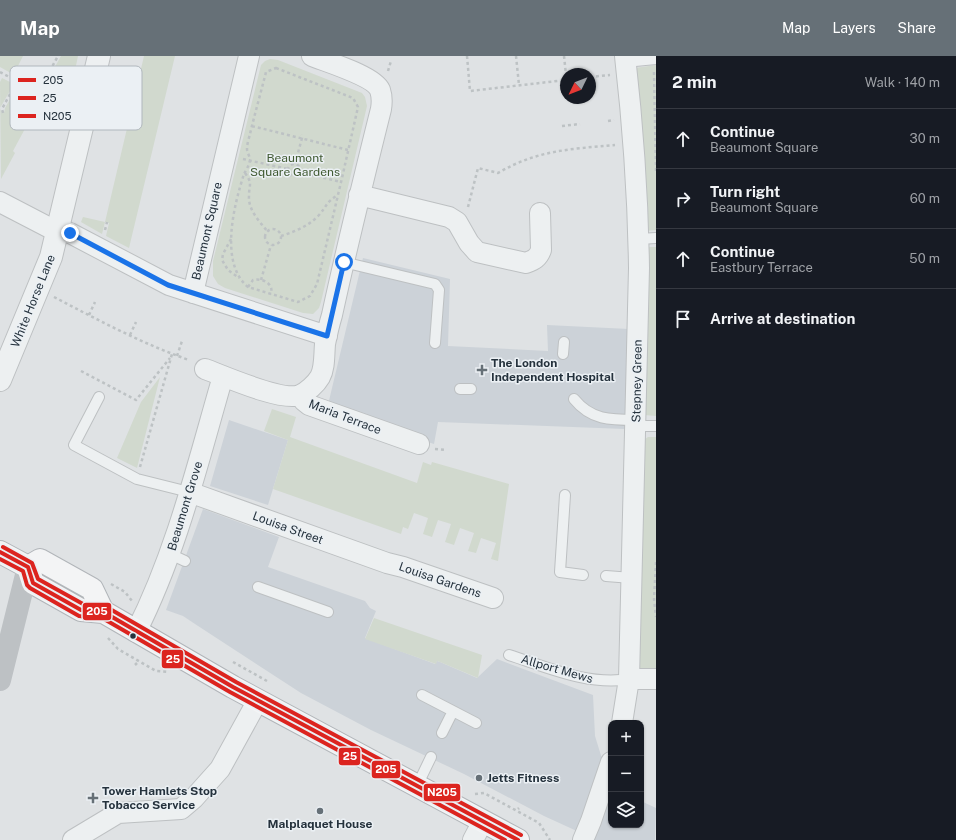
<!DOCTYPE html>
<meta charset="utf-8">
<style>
:root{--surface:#171b24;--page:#242831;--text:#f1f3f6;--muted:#9ea1a6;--line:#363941;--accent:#667077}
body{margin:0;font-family:"Public Sans",sans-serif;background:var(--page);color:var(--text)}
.controls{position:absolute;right:12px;bottom:12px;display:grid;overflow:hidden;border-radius:8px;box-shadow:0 1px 3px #0004}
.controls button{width:36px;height:36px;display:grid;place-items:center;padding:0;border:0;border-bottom:1px solid var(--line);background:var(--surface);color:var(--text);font:20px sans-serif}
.compass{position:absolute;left:560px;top:12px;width:36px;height:36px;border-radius:50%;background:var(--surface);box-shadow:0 1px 3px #0004;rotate:227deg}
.stop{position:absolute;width:12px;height:12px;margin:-9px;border:3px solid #1a73e8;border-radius:50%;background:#fff}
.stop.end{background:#1a73e8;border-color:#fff;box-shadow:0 1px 4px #0008}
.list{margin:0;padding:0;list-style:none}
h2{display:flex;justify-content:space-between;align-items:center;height:52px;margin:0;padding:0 16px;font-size:17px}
h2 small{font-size:13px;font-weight:400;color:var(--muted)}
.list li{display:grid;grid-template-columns:26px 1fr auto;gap:12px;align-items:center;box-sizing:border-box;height:60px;padding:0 16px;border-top:1px solid var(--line)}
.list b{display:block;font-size:15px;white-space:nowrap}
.list p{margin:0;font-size:13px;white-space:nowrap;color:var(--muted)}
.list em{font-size:13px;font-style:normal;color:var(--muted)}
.icon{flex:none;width:22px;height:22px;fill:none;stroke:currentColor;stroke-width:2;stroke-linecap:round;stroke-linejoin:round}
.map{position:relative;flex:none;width:656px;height:784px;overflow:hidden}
header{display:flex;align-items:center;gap:24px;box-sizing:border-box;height:56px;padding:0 20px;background:var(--accent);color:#fff}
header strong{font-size:19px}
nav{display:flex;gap:22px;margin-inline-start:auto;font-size:14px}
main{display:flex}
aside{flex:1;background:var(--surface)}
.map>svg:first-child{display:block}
</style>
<header>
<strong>Map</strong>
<nav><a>Map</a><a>Layers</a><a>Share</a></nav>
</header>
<main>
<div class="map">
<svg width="656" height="784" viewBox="0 0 656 784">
<rect width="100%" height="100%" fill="#dfe2e4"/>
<path fill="#ccd2d8" d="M363,202l87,21 -2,67 100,5 -1,-26 82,4 -4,100 -187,-7 -4,22 -107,-35z
M229,364l59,20 -20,65 -58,-19z
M203,453l76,28 -11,30 97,34 5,7 6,3 -11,27 70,26 2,-3 3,1 37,16 20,-19 96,36 2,41 16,52v37h30v-24l15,7 -1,32h-70l-6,-8 -35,-16 -80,-42 -93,-44 -70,-37 -106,-69 -12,-8 -17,-6z"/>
<path fill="#d1d9ce" d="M0,0h23l-9,18 2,2 -16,-9z
M61,0h17l-10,48 -26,-14z
M144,0h31l-46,192 -23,-12 3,-13 -4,-1 -3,12 -21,-12 2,-5 22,5z
M270,3l8,1 84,33 3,4 2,9 -46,196 -2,6 -6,6 -10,-1 -78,-25 -7,-4 -5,-8v-15l48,-196 4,-4z
M656,9v165l-11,1 -10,-163z
M2,22l12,6 -14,24 2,5h2l1,-5 13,-23 22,13 -15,26 2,1 -14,26 2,2 -14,26 -1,-97z
M648,191h8v169l-12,-1z
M160,321l-23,91 -20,-10 24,-56z
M272,353l24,8 -6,20 127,46 6,-21 8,3 1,-3 77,22 -11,77 -7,-2 5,-16 -15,-5 -5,15 -8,-2 6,-18 -14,-5 -6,17 -9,-3 6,-18 -13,-4 -6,17 -9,-3 5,-16 -14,-5 -6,16 -5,-2 -2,7 -128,-45 15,-49 -24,-9z
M648,381h8v234l-18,-2 7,-230z
M374,562l108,37 -4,23 -38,-16 -3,-1 -1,3 -71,-25z"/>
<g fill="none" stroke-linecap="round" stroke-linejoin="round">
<defs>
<path id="service" d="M625,6l31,-3
M639,183l17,-1
M343,206l92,22 4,6 -4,53
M563,298l1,-12
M460,333h11
M99,341l-25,48 63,34 52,13
M574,343c17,21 36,21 62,21
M636,370h20
M565,439l-5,77 23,3
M170,498l15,7
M606,520l26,2
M258,531l70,25
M509,599c38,12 79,31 120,24
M422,639l54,28
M442,677l11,-22
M417,730l14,-29"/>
<path id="minor" d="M359,139l90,22 8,5 12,21 8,9 49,11c8,-3 12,-5 15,-13l-1,-37
M0,146l48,25 22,6 99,52 158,51
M193,237l56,-237
M205,313c19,7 77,33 95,26 7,-3 16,-11 20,-18 5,-9 4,-22 5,-33 2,-10 4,-19 7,-29 15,-69 32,-138 49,-206 1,-6 1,-13 -1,-19 -6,-14 -53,-28 -68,-34
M300,339l4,6 5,4 110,39
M189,436l198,71 16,4 90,31
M136,576c41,-81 62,-170 87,-256
M629,623h27
M622,667l7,-44 10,-411c-1,-71 -6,-142 -14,-212
M73,784l45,-27 63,-4 13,-11 26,-29 38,-69
M473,784l10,-19
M583,784l8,-19 20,-59"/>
<path id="tertiary" d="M0,324l51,-123 48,-201"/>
<path id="trunk" d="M0,496l28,15 5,16 48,27 22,2 4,2 126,73 285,153
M28,511l12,-7 52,29 11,23"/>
</defs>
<use href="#service" stroke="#bdc0c2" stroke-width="12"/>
<use href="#minor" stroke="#bdc0c2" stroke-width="22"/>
<use href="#tertiary" stroke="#bdc0c2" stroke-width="24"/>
<use href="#trunk" stroke="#b1b5b9" stroke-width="24"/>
<path stroke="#bdc2c4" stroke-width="2.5" stroke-dasharray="3 3" stroke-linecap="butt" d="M467,0l3,35 96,-11
M516,0l3,29
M564,0l2,19
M276,12l77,30 5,9 -16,71 -25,106 -7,12 -12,6 -50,-15c-29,-24 -14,-82 -4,-113 2,-4 5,-8 6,-14 0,-4 -3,-7 -3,-11 0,-5 2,-11 3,-15 5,-21 11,-42 16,-62z
M388,15l3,-10
M0,16l67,36
M654,16l2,99
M590,21l20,-2
M38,36l20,-36
M3,57l-1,-4 15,-28
M608,65l6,-1
M252,70l96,24
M562,70l18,-2
M243,103l45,10
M288 114a6 6 0 1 1 12 0a6 6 0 1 1-12 0Z
M295,108l7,-26 -1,-3
M300,116l41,10
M245,117c8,11 4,11 4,23 -1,14 11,26 19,36
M468,151l10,-39 20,5c39,-23 73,-24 117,-28
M265 181a8 8 0 1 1 16 0a8 8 0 1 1-16 0Z
M105,174l2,-8
M281,180c13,-4 28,-10 38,-21 8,-9 7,-13 19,-20
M231,183l-8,15 -1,6 6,10 11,8
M261,224l10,-35
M248,231l5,-7c9,-2 21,3 18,14
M54,241c44,23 89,47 135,63
M89,259l6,-13
M130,279l6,-13
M177,300l5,-15
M81,315l55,29 34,-42
M435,393l11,1
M140,411l32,-113
M656,506l-2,37 2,18
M111,528l14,8 7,9
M108,582l10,11 38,22 12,1
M233,606l34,19
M135,609l2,-2
M475,738l9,-1 55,30 11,17
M518,753l1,-1"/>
<use href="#service" stroke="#edf0f1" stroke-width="10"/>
<use href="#minor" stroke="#edf0f1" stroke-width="20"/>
<use href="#tertiary" stroke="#edf0f1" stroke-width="22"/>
<path stroke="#bdc1c4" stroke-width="22" d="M0,624l28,-113"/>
<use href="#trunk" stroke="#f3f4f5" stroke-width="22"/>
<defs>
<path id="bus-1" d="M0,496l28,15 5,16 48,27 22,2 4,2 126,73 285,153"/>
<path id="bus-2" d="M0,503l23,12 4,14 3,3 49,28 25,3 126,73 275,148"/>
<path id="bus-3" d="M3,491l29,16 6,16 45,25 21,2 6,3 126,73 285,153"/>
</defs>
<use href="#bus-1" stroke="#ebf0f4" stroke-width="7"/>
<use href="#bus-2" stroke="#ebf0f4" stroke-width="7"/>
<use href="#bus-3" stroke="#ebf0f4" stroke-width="7"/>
<use href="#bus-1" stroke="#dc241f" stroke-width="4"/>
<use href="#bus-2" stroke="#dc241f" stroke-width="4"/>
<use href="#bus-3" stroke="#dc241f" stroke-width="4"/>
</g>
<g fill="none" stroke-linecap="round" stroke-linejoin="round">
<path stroke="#1a73e8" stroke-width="5" d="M70,177l98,52 159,51 17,-74"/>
</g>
<g fill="#667077" stroke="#ebf0f4" stroke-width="1.5">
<path d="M480 308h4v4h4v4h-4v4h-4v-4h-4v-4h4z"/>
<circle cx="479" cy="722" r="4"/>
<path d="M91 736h4v4h4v4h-4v4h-4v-4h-4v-4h4z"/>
<circle cx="320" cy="755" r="4"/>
</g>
<circle fill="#25323d" stroke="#ebf0f4" stroke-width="1.5" cx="133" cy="580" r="3.5"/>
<g text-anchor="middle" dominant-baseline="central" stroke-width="3" stroke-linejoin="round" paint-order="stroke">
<g font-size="12" fill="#405a32" stroke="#ebf0f4">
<text x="295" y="102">Beaumont<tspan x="295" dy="14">Square Gardens</tspan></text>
</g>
<g font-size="12" fill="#25323d" stroke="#ebf0f4">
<text transform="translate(207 175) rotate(-77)">Beaumont Square</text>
<text transform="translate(33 245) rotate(-68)">White Horse Lane</text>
<text transform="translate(637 325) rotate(-89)">Stepney Green</text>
<text transform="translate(345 361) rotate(21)">Maria Terrace</text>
<text transform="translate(185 450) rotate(-73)">Beaumont Grove</text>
<text transform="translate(288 472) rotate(20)">Louisa Street</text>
<text transform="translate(440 524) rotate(19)">Louisa Gardens</text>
<text transform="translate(557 613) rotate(16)">Allport Mews</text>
</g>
<g font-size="12" font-weight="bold" fill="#25323d" stroke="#ebf0f4" text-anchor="start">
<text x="491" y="307">The London<tspan x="491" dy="14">Independent Hospital</tspan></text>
<text x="487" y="722">Jetts Fitness</text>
<text x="102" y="735">Tower Hamlets Stop<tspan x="102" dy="14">Tobacco Service</tspan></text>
<text x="320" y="768" text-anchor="middle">Malplaquet House</text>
</g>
</g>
<rect x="10" y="10" width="132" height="64" rx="6" fill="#ebf0f4" stroke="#b0b7bd" stroke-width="1"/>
<rect x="18" y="22" width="18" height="4" fill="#dc241f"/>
<rect x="18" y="40" width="18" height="4" fill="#dc241f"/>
<rect x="18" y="58" width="18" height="4" fill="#dc241f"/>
<g font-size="11" fill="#25323d">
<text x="43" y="28">205</text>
<text x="43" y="46">25</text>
<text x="43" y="64">N205</text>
</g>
<g stroke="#ebf0f4" stroke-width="1.5">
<rect x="82" y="546" width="30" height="19" rx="4" fill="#dc241f"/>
<rect x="161" y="593" width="23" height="20" rx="4" fill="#dc241f"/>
<rect x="338" y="691" width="23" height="19" rx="4" fill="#dc241f"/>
<rect x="371" y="704" width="30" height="19" rx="4" fill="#dc241f"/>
<rect x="423" y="727" width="38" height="19" rx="4" fill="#dc241f"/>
</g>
<g font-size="11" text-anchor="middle" font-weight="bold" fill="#fff">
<text x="97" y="559">205</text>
<text x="173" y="607">25</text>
<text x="350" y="704">25</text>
<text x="386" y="717">205</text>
<text x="442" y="740">N205</text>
</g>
</svg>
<div class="controls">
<button>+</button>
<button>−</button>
<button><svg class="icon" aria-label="layers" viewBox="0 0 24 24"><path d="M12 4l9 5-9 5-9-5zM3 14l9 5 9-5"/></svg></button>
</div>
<svg class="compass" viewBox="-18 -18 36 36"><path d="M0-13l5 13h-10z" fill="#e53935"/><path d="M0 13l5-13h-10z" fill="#9ea1a6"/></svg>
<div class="stop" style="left:344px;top:206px"></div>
<div class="stop end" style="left:70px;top:177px"></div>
</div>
<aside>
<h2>2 min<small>Walk · 140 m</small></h2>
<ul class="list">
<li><svg class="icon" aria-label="ahead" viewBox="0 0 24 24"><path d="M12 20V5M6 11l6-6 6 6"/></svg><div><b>Continue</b><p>Beaumont Square</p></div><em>30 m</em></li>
<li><svg class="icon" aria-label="right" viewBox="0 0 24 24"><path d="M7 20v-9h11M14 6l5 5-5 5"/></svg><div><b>Turn right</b><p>Beaumont Square</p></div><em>60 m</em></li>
<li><svg class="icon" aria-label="ahead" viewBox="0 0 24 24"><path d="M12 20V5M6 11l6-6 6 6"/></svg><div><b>Continue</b><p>Eastbury Terrace</p></div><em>50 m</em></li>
<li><svg class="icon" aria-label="arrive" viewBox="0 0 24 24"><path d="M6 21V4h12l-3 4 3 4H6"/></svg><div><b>Arrive at destination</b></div></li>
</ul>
</aside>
</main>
